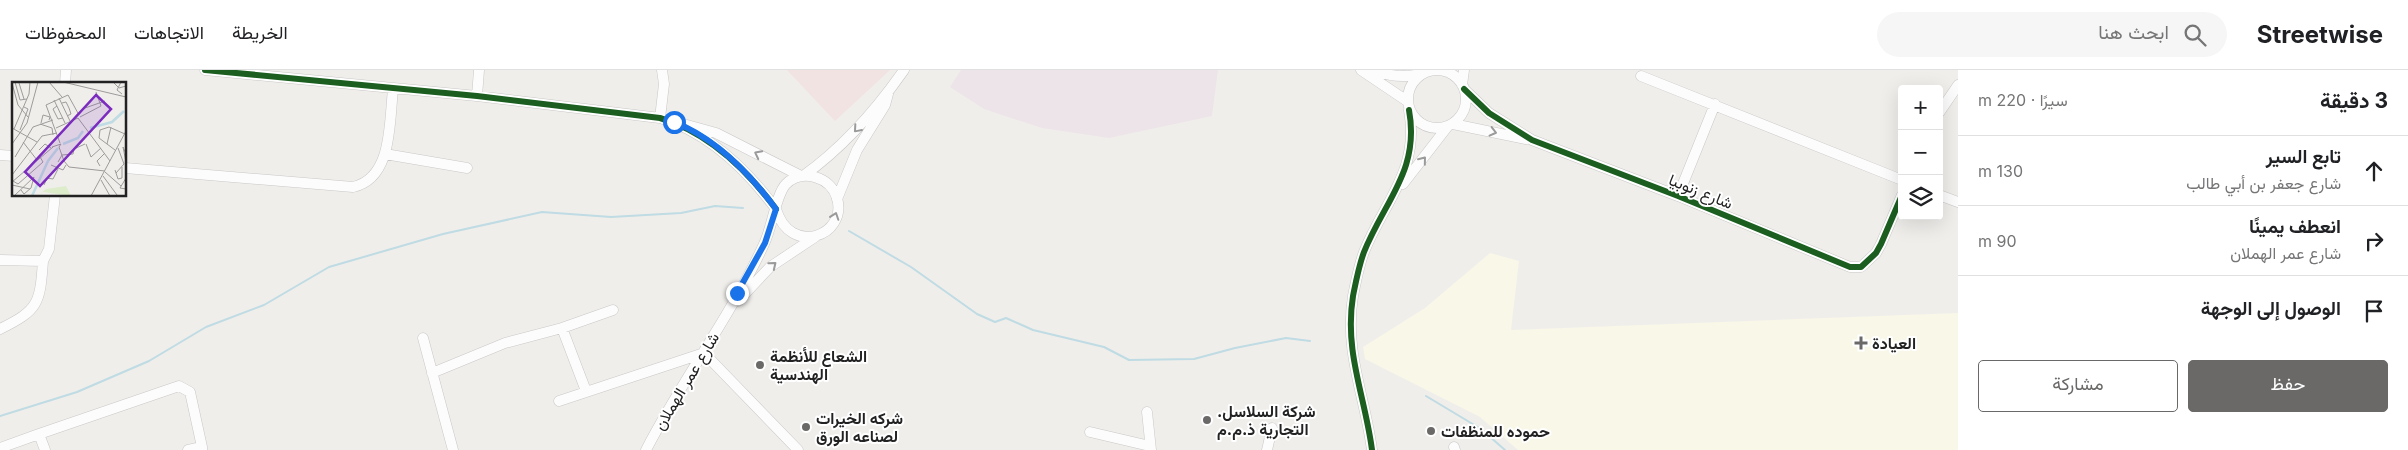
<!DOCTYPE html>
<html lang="ar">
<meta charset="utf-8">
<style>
:root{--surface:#fff;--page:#f6f6f6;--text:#202124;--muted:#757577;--line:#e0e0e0;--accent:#6a6968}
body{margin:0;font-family:Inter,Vazirmatn,sans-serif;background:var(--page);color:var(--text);direction:rtl}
.controls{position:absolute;right:15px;top:15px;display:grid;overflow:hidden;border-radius:5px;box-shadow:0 5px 20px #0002}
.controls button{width:45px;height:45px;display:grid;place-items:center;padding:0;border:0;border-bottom:1px solid var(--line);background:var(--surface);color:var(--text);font:25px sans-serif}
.stop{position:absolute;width:15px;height:15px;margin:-11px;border:4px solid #1a73e8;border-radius:50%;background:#fff}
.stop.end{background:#1a73e8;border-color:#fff;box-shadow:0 1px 5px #0008}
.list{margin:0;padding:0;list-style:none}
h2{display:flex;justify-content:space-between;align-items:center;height:65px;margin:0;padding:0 20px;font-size:21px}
h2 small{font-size:16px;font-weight:400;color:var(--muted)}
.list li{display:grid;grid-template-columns:32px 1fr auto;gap:15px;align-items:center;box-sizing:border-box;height:70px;padding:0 20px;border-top:1px solid var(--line)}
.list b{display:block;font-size:19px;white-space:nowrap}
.list p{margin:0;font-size:16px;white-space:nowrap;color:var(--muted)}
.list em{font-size:16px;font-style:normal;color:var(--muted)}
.actions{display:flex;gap:10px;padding:15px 20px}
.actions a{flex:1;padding:11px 0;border:1px solid var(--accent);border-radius:5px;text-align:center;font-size:18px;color:var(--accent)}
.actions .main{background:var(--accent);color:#fff}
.icon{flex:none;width:28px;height:28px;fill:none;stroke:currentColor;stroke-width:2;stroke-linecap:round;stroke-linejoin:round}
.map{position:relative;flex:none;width:1958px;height:380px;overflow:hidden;direction:ltr}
header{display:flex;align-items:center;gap:30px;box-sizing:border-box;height:70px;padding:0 25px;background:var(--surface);border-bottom:1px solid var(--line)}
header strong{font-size:24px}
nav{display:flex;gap:28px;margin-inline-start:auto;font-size:18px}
.search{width:350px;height:45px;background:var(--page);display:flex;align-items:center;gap:12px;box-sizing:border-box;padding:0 18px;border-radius:28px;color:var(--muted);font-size:19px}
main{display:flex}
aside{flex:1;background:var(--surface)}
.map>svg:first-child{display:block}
</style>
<header>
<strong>Streetwise</strong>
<div class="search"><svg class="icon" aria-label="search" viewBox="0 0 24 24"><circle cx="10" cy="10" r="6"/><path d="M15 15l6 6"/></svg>ابحث هنا</div>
<nav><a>الخريطة</a><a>الاتجاهات</a><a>المحفوظات</a></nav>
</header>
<main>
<aside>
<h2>3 دقيقة<small>سيرًا · 220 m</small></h2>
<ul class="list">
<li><svg class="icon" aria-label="ahead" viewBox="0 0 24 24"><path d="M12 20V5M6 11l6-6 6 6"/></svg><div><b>تابع السير</b><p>شارع جعفر بن أبي طالب</p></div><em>130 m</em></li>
<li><svg class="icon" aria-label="right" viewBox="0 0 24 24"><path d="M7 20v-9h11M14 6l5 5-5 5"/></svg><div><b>انعطف يمينًا</b><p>شارع عمر الهملان</p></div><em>90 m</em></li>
<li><svg class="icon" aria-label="arrive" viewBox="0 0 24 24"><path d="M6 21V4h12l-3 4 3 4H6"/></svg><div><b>الوصول إلى الوجهة</b></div></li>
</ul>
<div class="actions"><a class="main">حفظ</a><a>مشاركة</a></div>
</aside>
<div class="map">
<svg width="1958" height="380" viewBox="0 0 1958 380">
<rect width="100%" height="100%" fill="#f0eeeb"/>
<path fill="#f1e3e1" d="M787,0h103l-55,51z"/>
<path fill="#ede4e9" d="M961,0h257l-6,46 -103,22 -67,-10 -58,-19 -34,-22z"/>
<path fill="#f8f7e8" d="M1490,183l29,8 -8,69 447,-17v137h-440l-38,-33 -115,-58 -2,-12 62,-39z"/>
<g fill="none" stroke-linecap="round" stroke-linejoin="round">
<path stroke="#bfdbe3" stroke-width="2" d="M849,161l62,36 66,47 18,8 11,-4 27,12 71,17 25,13 65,-1 41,-11 51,-10 24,3
M1426,326l55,33 24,21
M0,346l77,-24 72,-31 57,-34 58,-22 65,-38 114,-33 99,-22 69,5 70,-4 34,-7 28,2"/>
<defs>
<path id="minor" d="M1408 29a29 29 0 1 1 58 0a29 29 0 1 1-58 0Z
M205,0l272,26 183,22c48,14 87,52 116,91
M1361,0l46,31
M1373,0c16,6 32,9 49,3
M1641,6l261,104
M65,14l1,-14
M1462,15l2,-15
M1464,19l25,24 43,27 146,56 172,71h11l15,-14 5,-9 21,-49
M477,26l2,-26
M1939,43l19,-28
M660,48l4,-34 -2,-14
M1453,54l73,15
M687,55l29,8 85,43
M385,84l82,14
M0,85l14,1
M125,98l228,19c40,-9 36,-65 40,-97
M803,106c41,-29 73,-66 101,-106
M1403,114l45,-58
M1939,125l19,7
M1678,126l37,-92
M837,129l20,-49 28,-45 3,-11
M0,190l43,1
M43,191l6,-12 6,-54
M738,231l32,-34 45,-30
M562,258l24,63
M0,259c39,-19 40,-26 43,-68
M423,268l30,112
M432,303l73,-30 57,-15 51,-18
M559,331l145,-48 94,97
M1147,342l4,38
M1090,362l60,14
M39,364l140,-48 11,6 12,55
M1454,377l1,3
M0,378l39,-14 6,16
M188,380l14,-3v3
M646,380c36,-70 85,-134 118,-206 8,-16 12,-50 22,-60 16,-16 45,-7 51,14 11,38 -47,59 -61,11
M1267,380l5,-22
M1372,380c-7,-54 -28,-98 -19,-154 3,-15 6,-31 11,-44 21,-52 56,-82 45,-142"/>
</defs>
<use href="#minor" stroke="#c9c8c7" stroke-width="11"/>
<use href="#minor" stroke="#fdfcfc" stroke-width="10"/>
<defs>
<path id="cycleway" d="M205,0l272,26 183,22c48,14 87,52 116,91
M1464,19l25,24 43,27 146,56 172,71h11l15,-14 5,-9 21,-49
M1372,380c-7,-54 -28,-98 -19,-154 3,-15 6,-31 11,-44 21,-52 56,-82 45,-142"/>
</defs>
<use href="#cycleway" stroke="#fff" stroke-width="9"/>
<use href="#cycleway" stroke="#1b5e20" stroke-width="6"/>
</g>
<defs><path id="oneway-chevron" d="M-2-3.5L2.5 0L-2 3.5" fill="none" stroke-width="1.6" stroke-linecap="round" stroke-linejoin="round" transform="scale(1.25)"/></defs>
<g stroke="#9a9a9a">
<use href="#oneway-chevron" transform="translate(857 59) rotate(131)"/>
<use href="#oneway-chevron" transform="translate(1493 62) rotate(14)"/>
<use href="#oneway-chevron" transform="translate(758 84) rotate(-153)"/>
<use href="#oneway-chevron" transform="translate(1423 90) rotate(-51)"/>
<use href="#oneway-chevron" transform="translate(835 146) rotate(-71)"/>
<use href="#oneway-chevron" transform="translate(773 195) rotate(-39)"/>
</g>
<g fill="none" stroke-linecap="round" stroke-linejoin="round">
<path stroke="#1a73e8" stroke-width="6" d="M674,52c41,16 76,52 102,87l-11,34 -28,50"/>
</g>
<g fill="#6a6968" stroke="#fff" stroke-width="2">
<path d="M1858.5 265.5h5v5h5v5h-5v5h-5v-5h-5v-5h5z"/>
<circle cx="760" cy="295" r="5"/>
<circle cx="1207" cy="350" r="5"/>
<circle cx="806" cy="357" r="5"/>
<circle cx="1431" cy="361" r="5"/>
</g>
<g text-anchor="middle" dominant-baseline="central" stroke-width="4" stroke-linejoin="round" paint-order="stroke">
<g font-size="16" fill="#222" stroke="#fff">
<text transform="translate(1701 121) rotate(22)">شارع زنوبيا</text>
<text transform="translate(686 311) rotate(-59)">شارع عمر الهملان</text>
</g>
<g font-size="16" font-weight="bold" fill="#222" stroke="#fff" text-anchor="start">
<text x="1872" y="273">العيادة</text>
<text x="770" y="286">الشعاع للأنظمة<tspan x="770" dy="18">الهندسية</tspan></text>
<text x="1217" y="341">.شركة السلاسل<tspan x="1217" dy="18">التجارية ذ.م.م</tspan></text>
<text x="816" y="348">شركه الخيرات<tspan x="816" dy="18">لصناعه الورق</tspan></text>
<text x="1441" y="361">حموده للمنظفات</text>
</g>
</g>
<g transform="translate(12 12)">
<rect width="114" height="114" fill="#f0eeeb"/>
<path d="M54,104l5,10 -28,-4 -5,4 8,-7z" fill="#ddeccb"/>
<path fill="none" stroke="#bfdbe3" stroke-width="2.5" d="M78,46l22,-6 12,-11M51,62l15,-6 5,-7M20,114l16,-35 10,-13"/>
<path fill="none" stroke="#9e9c9b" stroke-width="1" d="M3,0l5,18 7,-1M37,0l13,15M51,0l63,15M101,0l6,6 7,-2M109,0l-4,8 5,4M0,1l6,22 10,12M7,1l5,16M47,16l11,23M42,18l11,23M50,21l4,-1 3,6 2,6 -4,2M34,23l22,-10 11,20M34,23l14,38M45,24l-4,3 5,10 5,-1M73,26l20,-7M68,35l21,-11 -5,-14M66,36l32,43M29,41l2,-8 7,2 -1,3M28,42l12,4 1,7M0,46l25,14M44,46l22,-10M2,47l15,-35 1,-12M8,48l8,-21 -4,-2M11,60l14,18M0,62l15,-21 11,-41M74,62l5,13 10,-9M95,62l4,-17M40,65l9,-3 -2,3 5,14 5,6 36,4M27,68l6,-6 6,4M103,68l-16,-12 1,-8 9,-3 16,7M114,72l-3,-7 3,15M3,75l18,-30 20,-7M46,80l4,-7 11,-1 1,-5 11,-5M39,83l12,5 3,-5M88,84l-3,-5 8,-8M103,88l3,9 4,-1v-11M93,90l16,14M104,91l8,-9 -6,-16M0,93l30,-39 15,-3M91,94l14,19M114,96l-6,10 6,1M89,98l9,16M1,99l5,3 16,-14 9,-8 -3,-5M0,100l41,-35M0,103l18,4M32,103l3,-7 6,1 5,-10M9,108l3,4 7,-6 3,-11M2,114l20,-19M79,114l35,-65"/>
<path fill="#7b2cbf" fill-opacity="0.15" stroke="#7b2cbf" stroke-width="2.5" d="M84,13l15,14 -71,77 -15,-14z"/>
<rect width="114" height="114" fill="none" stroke="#222" stroke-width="2.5"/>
</g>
</svg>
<div class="controls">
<button>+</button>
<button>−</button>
<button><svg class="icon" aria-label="layers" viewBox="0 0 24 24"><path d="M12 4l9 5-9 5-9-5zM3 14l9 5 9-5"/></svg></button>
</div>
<div class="stop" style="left:674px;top:52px"></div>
<div class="stop end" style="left:737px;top:223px"></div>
</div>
</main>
